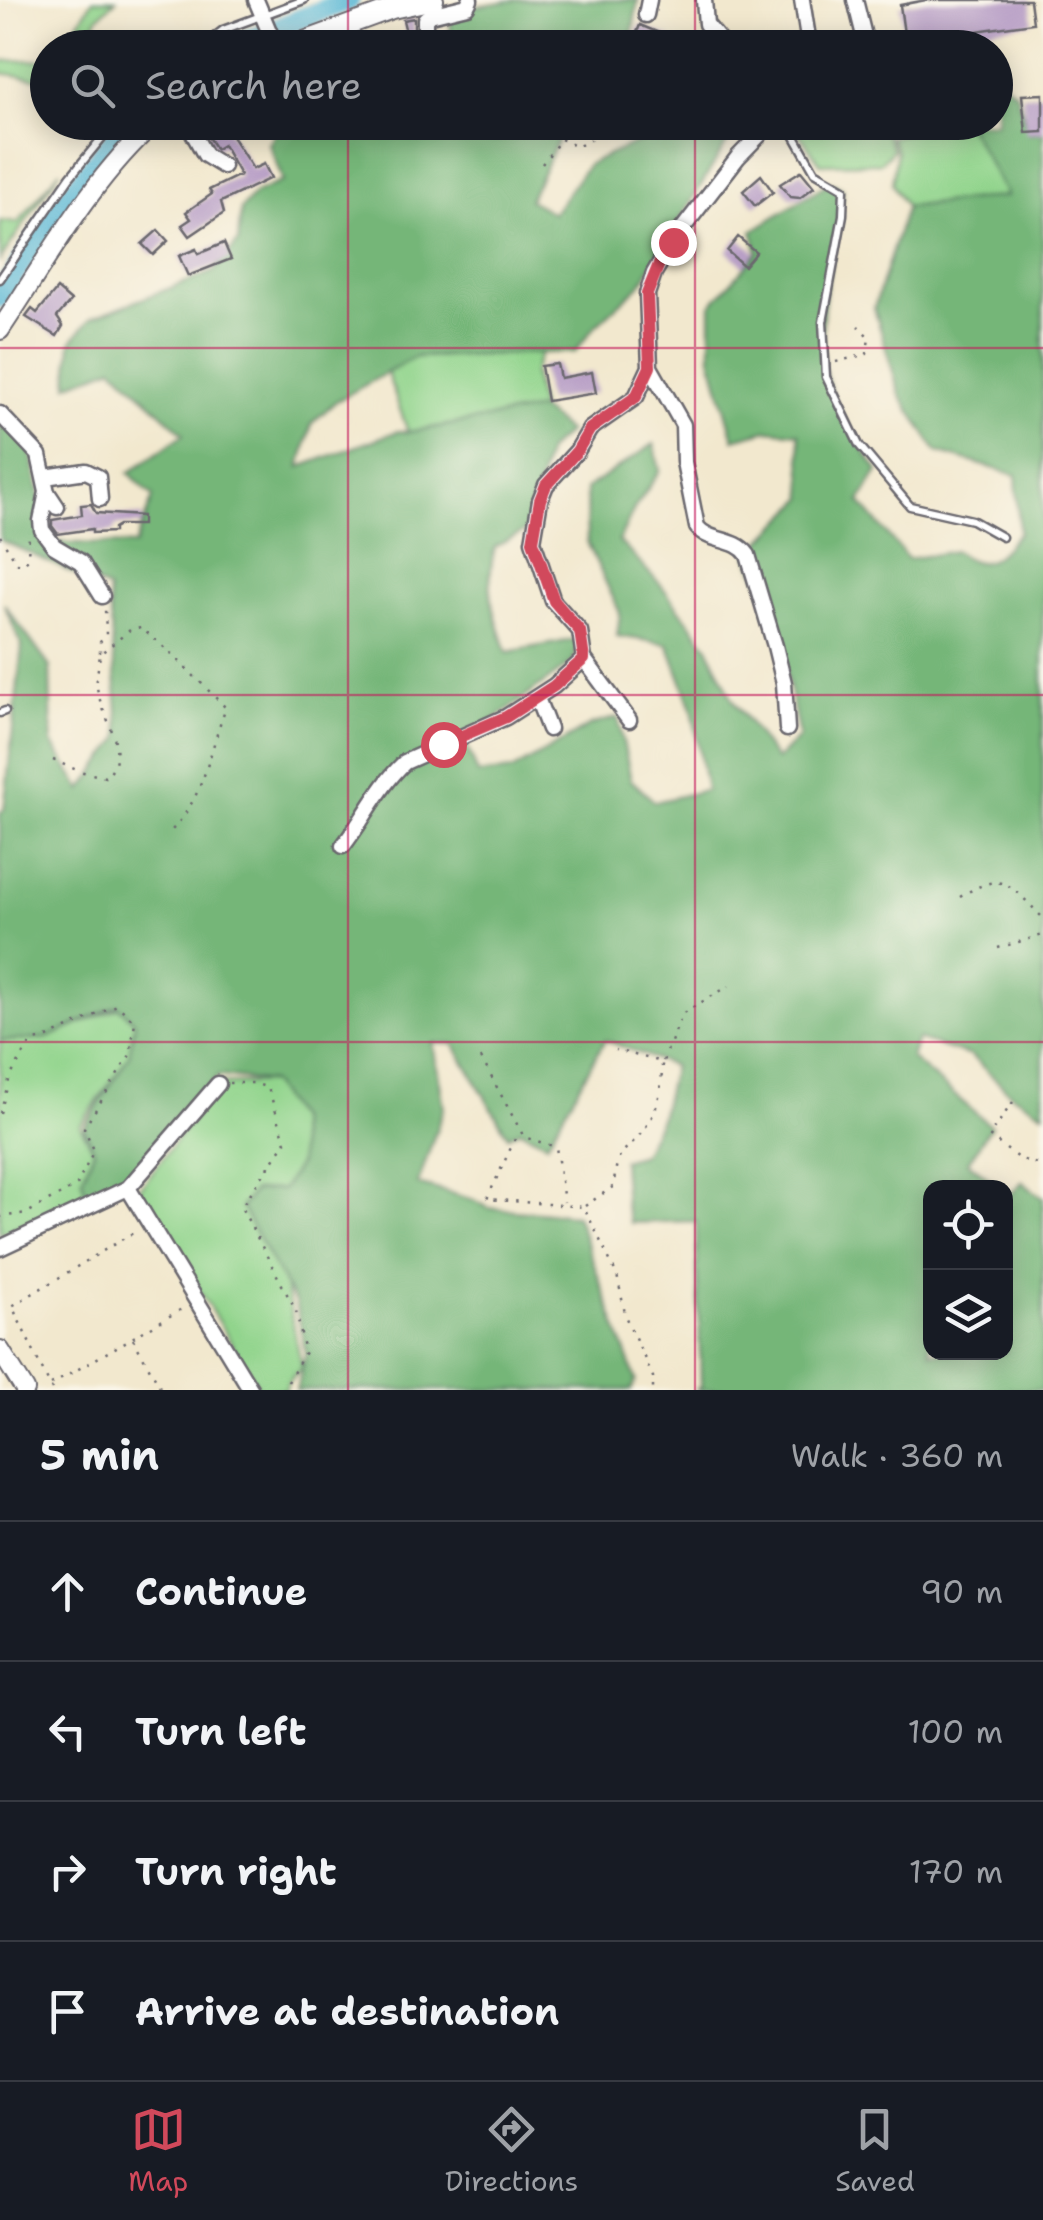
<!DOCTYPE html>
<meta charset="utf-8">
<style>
:root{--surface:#171b24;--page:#20242c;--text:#f1f3f6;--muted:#9ea1a6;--line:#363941;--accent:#d1495b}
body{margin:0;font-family:"Shantell Sans",sans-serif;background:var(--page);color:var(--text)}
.controls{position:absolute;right:30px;bottom:30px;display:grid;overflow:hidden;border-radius:20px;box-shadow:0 5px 25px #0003}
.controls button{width:90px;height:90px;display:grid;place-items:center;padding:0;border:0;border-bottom:2px solid var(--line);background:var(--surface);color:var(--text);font:50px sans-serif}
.stop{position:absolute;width:30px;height:30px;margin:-22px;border:8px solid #d1495b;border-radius:50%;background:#fff}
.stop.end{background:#d1495b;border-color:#fff;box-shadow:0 2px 10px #0008}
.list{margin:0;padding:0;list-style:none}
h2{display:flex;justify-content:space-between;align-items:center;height:130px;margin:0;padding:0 40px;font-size:42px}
h2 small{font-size:32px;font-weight:400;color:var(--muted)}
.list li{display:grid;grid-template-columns:65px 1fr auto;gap:30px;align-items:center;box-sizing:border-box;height:140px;padding:0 40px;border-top:2px solid var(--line)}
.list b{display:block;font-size:38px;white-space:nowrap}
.list em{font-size:32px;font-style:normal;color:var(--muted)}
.icon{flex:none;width:55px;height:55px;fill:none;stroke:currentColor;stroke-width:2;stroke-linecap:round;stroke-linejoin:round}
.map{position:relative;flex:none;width:1043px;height:1390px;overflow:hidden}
.search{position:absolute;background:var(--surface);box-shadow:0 5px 25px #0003;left:30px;right:30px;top:30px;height:110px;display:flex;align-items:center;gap:25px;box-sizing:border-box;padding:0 35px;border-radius:55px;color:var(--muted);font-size:38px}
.sheet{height:690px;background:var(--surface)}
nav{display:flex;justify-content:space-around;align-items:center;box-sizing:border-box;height:140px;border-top:2px solid var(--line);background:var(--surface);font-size:28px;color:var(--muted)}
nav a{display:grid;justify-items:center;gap:5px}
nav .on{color:var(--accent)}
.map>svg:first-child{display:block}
</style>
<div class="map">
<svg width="1043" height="1390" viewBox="0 0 1043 1390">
<rect width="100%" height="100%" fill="#fbf7ec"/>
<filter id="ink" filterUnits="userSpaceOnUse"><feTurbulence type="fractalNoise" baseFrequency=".01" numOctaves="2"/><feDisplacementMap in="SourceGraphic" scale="20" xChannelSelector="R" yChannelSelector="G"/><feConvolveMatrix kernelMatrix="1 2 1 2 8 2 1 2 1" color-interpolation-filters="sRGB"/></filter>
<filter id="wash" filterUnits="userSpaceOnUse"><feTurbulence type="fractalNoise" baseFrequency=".0048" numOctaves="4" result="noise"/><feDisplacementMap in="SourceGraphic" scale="40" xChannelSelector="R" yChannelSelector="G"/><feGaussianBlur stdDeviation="2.25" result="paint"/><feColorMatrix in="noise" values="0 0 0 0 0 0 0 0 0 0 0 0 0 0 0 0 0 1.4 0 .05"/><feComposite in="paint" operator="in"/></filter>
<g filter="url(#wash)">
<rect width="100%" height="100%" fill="#f2e8ce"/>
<path fill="#91d48c" stroke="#5a7b64" stroke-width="2.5" d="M93,0h23l-18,17 -12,30h-23z
M47,60v20l-47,-7v-12z
M812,122l68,1 13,27 -13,13 -59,1 -27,-37z
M945,123h21l42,73 -102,11 -14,-23 5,-33 -7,-14z
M60,170l-60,90v-39l18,2z
M541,353l-8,20 7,36 -132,23 -21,-59 28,-16z
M119,1007l16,15 -5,33 -50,71 14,24 -12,29 5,19 -87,36v-193l47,-3z
M270,1082l27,38 3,43 -17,26 -29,2 -13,16 44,78 17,82 -14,15 -3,8h-25l-122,-199 80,-107z"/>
<path fill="#74b678" stroke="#4b6c5a" stroke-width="2.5" d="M515,0h123l-8,47h-179l-1,-37z
M996,77l20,15 12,41 15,-1v981l-32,-19 -40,-38 -54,-17 -6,19 80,68 -23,36 33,25 -71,1v164h76v-161l5,3 11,-12 21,16v192h-346l4,-4 -5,-165 -66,2 -5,-18 -3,-45 20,-6 18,-36 13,-52 -68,-26 -58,103 -27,-13 -12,6 -54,-92 -21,-1 11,64 -26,77 56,16 15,8 87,7 60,165 -4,10h-336l10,-36 -11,-51 -54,-96 13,-16 29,-2 16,-26 -2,-43 -27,-38 -51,-6 -50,49 -40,55 -42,18 -5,-19 12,-29 -10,-22 45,-73 6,-33 -18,-17 -70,33 -47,3v-229l4,-2 18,-164 -18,-42 46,63 2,76 30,47 38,-52 -12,-149 -108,-49v-116l30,18 18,100 87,3 18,-48 -24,-24 55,-39 -71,-67 -45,18 3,-43 20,-24 122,-46 25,-30 3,-33 14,-16 28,-12 -14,-37 12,-21h113l19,11 29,-3 -4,-8h124l-5,19 -28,58 24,13 35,-49 93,-41h10l39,15 -90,147 -46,42 -19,25 -160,5 -80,45 -23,21 -12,44 98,-36 10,1 132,-23 28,23 -21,19 -20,79 -32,17c-11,41 -1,66 12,105l70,-13 2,6 -6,17 -108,79 13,33 35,-4 78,-45 27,-8 13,63 24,22 51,-12 -14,-82 -24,-64 -51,-8 3,-23 -33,-71 -1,-53 68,-45 6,27 -26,38 -15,32 42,44 33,43 14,19 25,53 43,60 23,-23 -25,-125 -26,-57 56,-57 -5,-65 -31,-3 -34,9 -23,-82v-52l47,-53 -6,-21 78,-49 13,7c-6,61 -30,124 -17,186 7,31 34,70 52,96l-18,31 48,57 47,-8c32,24 42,6 64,-19l-3,-57 -79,-23 -37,-57 -26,-87 32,-101 101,-11 -41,-73 30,-1z"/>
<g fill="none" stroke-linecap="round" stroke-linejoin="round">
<path stroke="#55b6d4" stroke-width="22" d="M228,48l121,-48
M0,297l48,-76 79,-99"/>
</g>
<g id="blocks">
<path fill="#b89fc6" d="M926,0h104l3,23 -128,18 -5,-36z
M414,18v12l5,9 28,-6 4,15h-51l-1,-5 9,-2 -5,-21z
M640,25l31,13 -4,10h-21l-13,-6z
M1043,94v38l-17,1 -4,-38z
M224,124l29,45 11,-5 7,14 -50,24 3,11 -34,23 -8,-11 9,-6 -5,-7 26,-18 -3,-4 31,-15 -17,-30 -7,4 -10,-15z
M801,171l13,16 -14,11 -10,-1 -10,-13z
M761,175l12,17 -18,14 -12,-15z
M158,230l10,11 -15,14 -11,-11z
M738,237l18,15 -12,14 -17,-15z
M224,243l7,16 -43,17 -9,-20 17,-7 2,5z
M57,289l14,12 -14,16 6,9 -6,10 -31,-19 6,-8 5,4z
M557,364l3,14 32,-6 4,21 -49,8 -6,-35z
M91,504l5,9 46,3v9h-23l-5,3v4l-22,1v-4l-34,5 -6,-8v-6l30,-5 -1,-10z"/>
</g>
</g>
<g filter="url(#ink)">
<use href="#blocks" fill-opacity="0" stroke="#6b676e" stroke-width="2.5"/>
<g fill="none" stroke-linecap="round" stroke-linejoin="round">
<defs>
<path id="service" d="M200,48l23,-18 81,-30
M790,128l25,44 29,17 -1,26 -20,107 3,55 33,68 51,61 62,14 30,17
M0,279l70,-102 45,-55
M0,713l5,-2"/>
<path id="minor" d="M256,0l18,43
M704,0l2,24 20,24
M802,0l7,44
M855,0l12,48
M646,15l3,-15
M425,29v-10l5,-4 37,-9 3,-6
M187,122l18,33 18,11
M789,126l10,-4
M650,367l33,58 1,37 13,65c13,16 39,10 51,28l27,91 9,37 3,46
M0,414l39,41 8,37 10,15
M45,477l41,-6 12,6 2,22
M47,492l-6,29 1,9 12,16 27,16 21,34
M584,659l45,61
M537,698l12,31
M343,846c21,-27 37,-61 62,-84l101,-45 48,-31 30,-27 -4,-28 -27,-30 -20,-60 7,-41 6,-15 31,-34 13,-22 46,-32 14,-30 -3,-73 7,-21 19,-32 65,-84 34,-35
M128,1188l123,202
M0,1248l128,-60 90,-104"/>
<path id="tertiary" d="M285,48l107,-39 42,-9
M0,330c47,-70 91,-151 155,-208
M0,1350l25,40"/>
</defs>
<use href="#service" stroke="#6b676e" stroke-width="11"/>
<use href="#minor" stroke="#6b676e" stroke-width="19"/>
<use href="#tertiary" stroke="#6b676e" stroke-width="22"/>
<path stroke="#6b676e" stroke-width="2.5" stroke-dasharray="2.5 8" stroke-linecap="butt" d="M687,48l11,-16
M542,164l19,-25 16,8 46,-25
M836,362l31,-8 2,-17 -11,-11
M0,536l17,27 6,1 5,-5 1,-25
M100,653v-11l6,-7 -1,-27
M53,760l26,11 26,6c29,-25 -6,-62 -8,-91 -1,-10 2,-22 3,-32l30,-24 11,-2 29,24 56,56c-18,46 -20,86 -55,123
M960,897c44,-28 49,-13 83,21
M998,948l45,-13
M481,1058l43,79 32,10 8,55
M663,1061l20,-48 46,-27
M229,1083h25l14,5 18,54 -45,65 55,104 9,41 -17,30 -1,8
M1013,1102l-24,34 29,22 25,8
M0,1113l10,-36 21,-35 16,-4 70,-33 18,17 -5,33 -46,73 10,22 -17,35 -50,28 -27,4
M515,1139l-28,60 97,8 33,68 9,43 27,59v13
M585,1206l29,-20c2,-42 14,-32 33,-61 13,-19 15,-41 15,-63l-47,-12
M133,1339l29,51
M51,1385l136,-79
M52,1390l-40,-84 124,-75"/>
<use href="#service" stroke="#fff" stroke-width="6"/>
<use href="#minor" stroke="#fff" stroke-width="14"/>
<use href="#tertiary" stroke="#fff" stroke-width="18"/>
</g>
</g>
<g fill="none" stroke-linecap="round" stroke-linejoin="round" filter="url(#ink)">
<path stroke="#d1495b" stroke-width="12" d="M443,744l63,-27 48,-31 30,-27 -4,-28 -26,-30 -21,-60 7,-41 6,-15 31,-34 13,-22 46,-32 14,-30 -3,-73 12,-30 14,-22"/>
</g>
<path fill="none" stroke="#c2185b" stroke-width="2.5" stroke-opacity="0.55" d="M348,0v48M695,0v48M348,122v1268M695,122v1268M0,348h1043M0,695h1043M0,1042h1043"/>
</svg>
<div class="controls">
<button><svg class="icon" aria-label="locate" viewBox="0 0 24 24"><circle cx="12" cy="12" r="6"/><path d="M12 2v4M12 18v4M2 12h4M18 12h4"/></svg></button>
<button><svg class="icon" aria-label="layers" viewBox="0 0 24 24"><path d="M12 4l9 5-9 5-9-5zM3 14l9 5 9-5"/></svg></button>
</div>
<div class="stop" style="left:443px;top:744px"></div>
<div class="stop end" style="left:673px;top:242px"></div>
<div class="search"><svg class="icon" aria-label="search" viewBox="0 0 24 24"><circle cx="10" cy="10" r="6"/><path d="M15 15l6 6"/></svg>Search here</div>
</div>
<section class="sheet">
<h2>5 min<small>Walk · 360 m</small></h2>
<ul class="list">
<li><svg class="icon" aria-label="ahead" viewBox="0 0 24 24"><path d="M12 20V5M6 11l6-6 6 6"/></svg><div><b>Continue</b></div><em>90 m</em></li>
<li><svg class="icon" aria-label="left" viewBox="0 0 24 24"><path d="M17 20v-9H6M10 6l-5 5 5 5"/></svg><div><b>Turn left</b></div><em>100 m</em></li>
<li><svg class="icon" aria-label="right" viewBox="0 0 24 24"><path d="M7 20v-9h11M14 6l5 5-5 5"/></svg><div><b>Turn right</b></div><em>170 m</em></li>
<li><svg class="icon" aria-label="arrive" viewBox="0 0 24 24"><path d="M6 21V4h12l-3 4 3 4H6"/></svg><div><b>Arrive at destination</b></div></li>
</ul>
</section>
<nav>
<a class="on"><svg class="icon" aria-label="map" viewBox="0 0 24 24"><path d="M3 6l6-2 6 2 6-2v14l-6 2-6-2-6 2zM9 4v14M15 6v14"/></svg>Map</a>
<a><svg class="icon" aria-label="directions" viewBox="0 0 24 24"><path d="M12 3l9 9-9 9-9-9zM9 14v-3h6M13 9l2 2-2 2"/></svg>Directions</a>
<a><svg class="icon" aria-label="saved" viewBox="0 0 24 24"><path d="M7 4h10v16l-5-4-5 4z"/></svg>Saved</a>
</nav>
